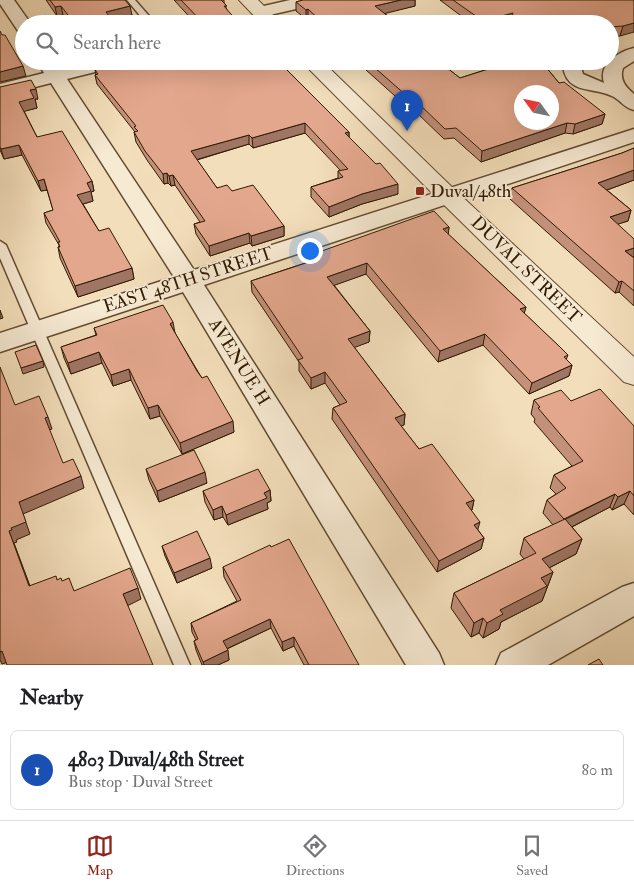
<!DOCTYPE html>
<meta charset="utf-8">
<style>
:root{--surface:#fff;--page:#f2f2f2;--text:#202124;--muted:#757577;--line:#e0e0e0;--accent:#8f2418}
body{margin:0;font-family:"IM FELL Double Pica",serif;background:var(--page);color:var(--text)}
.compass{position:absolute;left:514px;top:85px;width:45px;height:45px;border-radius:50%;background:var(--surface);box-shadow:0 5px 20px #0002;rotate:303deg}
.you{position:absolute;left:309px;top:250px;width:18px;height:18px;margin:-12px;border:4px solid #fff;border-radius:50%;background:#1a73e8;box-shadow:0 0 0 8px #1a73e833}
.badge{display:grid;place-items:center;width:32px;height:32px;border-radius:50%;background:var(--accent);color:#fff;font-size:16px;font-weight:700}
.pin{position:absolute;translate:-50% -41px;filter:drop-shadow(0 1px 2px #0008)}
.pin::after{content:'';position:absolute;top:26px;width:18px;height:15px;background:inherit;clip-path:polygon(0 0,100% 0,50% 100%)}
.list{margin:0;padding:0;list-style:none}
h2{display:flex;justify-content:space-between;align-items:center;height:65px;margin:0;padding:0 20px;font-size:21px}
h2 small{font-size:16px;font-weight:400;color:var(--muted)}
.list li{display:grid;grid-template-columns:32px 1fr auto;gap:15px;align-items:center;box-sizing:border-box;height:80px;margin:0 10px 10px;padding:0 10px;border:1px solid var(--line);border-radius:8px}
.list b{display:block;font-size:19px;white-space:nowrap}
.list p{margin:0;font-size:16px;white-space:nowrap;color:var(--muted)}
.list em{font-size:16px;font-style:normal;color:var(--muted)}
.icon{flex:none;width:28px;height:28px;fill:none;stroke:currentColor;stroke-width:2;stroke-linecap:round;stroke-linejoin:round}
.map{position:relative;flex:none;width:634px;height:665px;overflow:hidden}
.search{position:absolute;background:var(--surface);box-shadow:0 5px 20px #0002;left:15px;right:15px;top:15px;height:55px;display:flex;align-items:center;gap:12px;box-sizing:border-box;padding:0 18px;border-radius:28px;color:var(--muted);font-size:19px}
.sheet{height:155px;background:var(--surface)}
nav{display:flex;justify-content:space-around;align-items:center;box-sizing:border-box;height:70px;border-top:1px solid var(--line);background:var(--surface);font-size:14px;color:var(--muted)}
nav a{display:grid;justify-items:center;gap:2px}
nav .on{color:var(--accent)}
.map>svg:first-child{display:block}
</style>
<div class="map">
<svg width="634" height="665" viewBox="0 0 634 665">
<rect width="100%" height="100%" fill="#f3debb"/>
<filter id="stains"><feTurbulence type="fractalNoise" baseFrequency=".004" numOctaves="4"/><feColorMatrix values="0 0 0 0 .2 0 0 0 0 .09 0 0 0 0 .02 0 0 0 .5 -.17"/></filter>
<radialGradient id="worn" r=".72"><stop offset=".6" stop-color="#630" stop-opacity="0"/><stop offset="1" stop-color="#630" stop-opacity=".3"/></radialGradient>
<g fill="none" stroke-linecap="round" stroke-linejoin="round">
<defs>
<path id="service" d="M127,0h8l21,24h-9z
M0,241l6,4 184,420h-16l-174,-407z"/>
<path id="minor" d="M0,0h14l17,24h-7v8l-6,-1 -18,-27z
M290,0h30l-2,4 -57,13 -6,-1 -3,-4 3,-4z
M634,48v13l-11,7c-4,12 3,19 11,26v16c-9,-2 -12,-8 -20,-13 -19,-11 -46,-1 -51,-30l4,-6h19l-5,6 2,7 21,9c-6,-19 14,-31 30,-35z
M37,61h18l6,8 32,-8h32l-2,4 -56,14 127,191 440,-141v13l-430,143 235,368 5,12h-38l-223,-373 -183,60v-19l174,-56 -123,-194 -51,13v-12l44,-11z
M634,583v33l-86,49h-52l5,-12 121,-66z"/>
<path id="tertiary" d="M239,0h19l24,24h-20z
M301,61h21l133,129 179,167v28l-10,-3 -185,-182z"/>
</defs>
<use href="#service" stroke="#624b30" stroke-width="3"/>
<use href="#minor" stroke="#624b30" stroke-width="3"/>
<use href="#tertiary" stroke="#624b30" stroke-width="2"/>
<use href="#service" fill="#f7ead3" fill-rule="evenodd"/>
<use href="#minor" fill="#f7ead3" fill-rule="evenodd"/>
<use href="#tertiary" fill="#f7ead3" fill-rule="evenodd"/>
</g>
<path fill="#c39079" stroke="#311a02" d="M46,0h79l7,15 -20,5 3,4h-45l-7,-9 -6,1z
M174,0h50v2l3,8 14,14h-45z
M303,0h112v6l-31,7 14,11h-84l-6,-6 -2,1 -10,-8v-9z
M440,0h194l-14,36 -10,1v-13h-138z
M107,61l46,2 196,69v6l49,56 -36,10 -33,13 -18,-20v-10l27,-9v-7h3l-36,-38 -52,15 -4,-4 -52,16 20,28 15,3 52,35v10l-32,10 -2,-3 -40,13 -14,-22 -2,-10 6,-2 -25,-37 -4,1 -3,-3 -4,1 -17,-24 -11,-18 -2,-10h1l-38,-48 -2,-9 1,-1 -1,-4 13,-3z
M356,61h82l22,17 31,-10v-7h50l18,22 46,31 -3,10 -29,10 -8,-1 -84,29 -27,-24 -10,1 -28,-27 -2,1z
M0,87l38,12h-3l2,9 -13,3 13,26 55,44 2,10 -3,1 2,9 -10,3 16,27 33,37 2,11 -56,18 -18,-39 -2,-11h1v-2l-13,-22 -2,-10 9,-3 -6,-20 -6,1 -19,-36 -18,4 -4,-9z
M634,148v32l-27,10 24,20 -3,11 -11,3 17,34v48l-15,-14 -4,1 -105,-94 2,-11 110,-35z
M449,227l-1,7 78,73 -2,6 44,42 -2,5 6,5 -3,11 -40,18 -46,-49 -45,17 -72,-88 -32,11 36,46 -1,11 -15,5 51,67 -1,11 -3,1 18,23 55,51 -2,10h-1l7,20 6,8 -3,11 -44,23 -105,-153 1,-11 7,-3 -15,-22 -14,6 -12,-18v-9l-47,-70 -1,-11 54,-18v-6z
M94,328l81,5 59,99 -52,22 -22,-38 -10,3 -19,-39 -18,6 -11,-23 -31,11 -7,-16 -3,-11 35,-12z
M534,400l37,1 63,25v89l-10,-11 -12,6 -2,-3 -38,20 10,12 -6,15 -27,14 4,4 -11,29 -41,21 -2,7 -16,9 -4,-5 -8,4 -20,-29 3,-15 70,-34 -4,-5 4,-16 29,-13 -10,-12 4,-13 9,-6 -6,-6 4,-13 18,-9 -38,-44 1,-3 -4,-5z
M146,469l61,14 -48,19 -10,-22z
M270,490l1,11 -4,2 1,6 -40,16 -5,-8 -9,3 -9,-18 -2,-11z
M162,546l50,22 -35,15 -12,-27z
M223,567l136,98h-55l-10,-19 -11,5 -12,-23 -44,21 2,11 -11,5h-16l-6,-15 -2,-9 2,-1 -4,-8 -1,-9 46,-22 -13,-24z"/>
<path fill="#9f7563" stroke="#311a02" d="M401,0h14v6l-40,10v-10z
M61,6l2,9 -6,1 -2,-9z
M130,6l2,9 -25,6 -1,-9z
M308,9v9l-2,1v-9z
M513,13l-2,10 -4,1h-25l1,-3z
M634,23v9l-14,4 3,-10z
M23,66l3,10 -26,6v-10z
M36,89l2,10h-3l2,9 -15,4 -3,-10 11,-12z
M417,102l-1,10 -2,1 1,-10z
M605,114l-3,10 -29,10 2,-10z
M305,123v10l-52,15 -1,-10z
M567,123l-2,10 -84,29 1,-11z
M349,132v10l-4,-9z
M249,135v9l-57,17 -1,-10z
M19,145l3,10 -18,4 -3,-10z
M634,170v10l-38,14 2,-11z
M167,173l1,10 -4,1 -1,-10z
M173,175l2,10 -4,1 -2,-10z
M44,179l3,11 -6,1 -3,-10z
M92,181l2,10 -3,1 2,9 -13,4 -3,-10 10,-12z
M398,184v10l-36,10 -33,13v-10l33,-13z
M631,210l-3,11 -22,7 4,-11z
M284,226v10l-32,10 -1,-10z
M449,227l-1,11 -5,-9z
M249,233l1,10 -40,13 -1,-10z
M634,248v10l-9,-7z
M367,263l-1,11 -39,14v-11z
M132,268l2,11 -56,18 -3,-11z
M622,281l-3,11 -4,1 4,-11z
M526,307l-3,11 -3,-9z
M0,310l3,8 -3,1z
M173,322l2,11 -5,-9z
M370,331l-1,11 -21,8v-11z
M485,334l-2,11 -45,17 2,-11z
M99,352l3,11 -31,11 -3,-11z
M43,361l1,6 -21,7 -2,-6z
M572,365l-3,11 -40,18 3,-11z
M129,369l2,11 -18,6 -2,-11z
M325,372v11l-14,6v-11z
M158,405l2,11 -10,3 -2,-11z
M405,414l-1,11 -10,4 1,-11z
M48,417l4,12 -3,1 -4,-12z
M233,421l1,11 -52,22 -2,-11z
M205,472l2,11 -48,19 -2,-11z
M81,476l3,12 -61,26 7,20 -14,6 1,2 -3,1 20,54 -25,-66 10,-29z
M270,490l1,11 -4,2 1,6 -40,16 -2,-10 38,-22z
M630,491l-6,13 -12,6 6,-13z
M615,494l-5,13 -50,26 4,-13z
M474,500l-2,10 -8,4 2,-11z
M222,506l1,11 -9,3 -1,-10z
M480,522l-3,10 -3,-7z
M484,538l-3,11 -44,23 2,-11z
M582,539l-6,15 -39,20 5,-15z
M210,558l2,10 -35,15 -3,-10z
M553,572l-11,29 -41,21 -2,7 -16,9 4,-15 13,-13 41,-32z
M138,588l3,11 -14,7 -4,-12z
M483,618l-4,15 -8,4 3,-14z
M270,619l1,9 -47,22 -1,-9z
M294,637v9l-11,5 -1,-9z
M228,650l1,10 -11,5h-14l-1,-3z
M2,651l6,11 -6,2 -2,-4v-8z"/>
<path fill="#e3a78d" stroke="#311a02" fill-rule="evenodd" d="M50,0h75l5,6 -24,6 9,12h-40l-14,-18 -6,1z
M181,0h40l6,6h-3l6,7 11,11h-37z
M303,0h98l-26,6 23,18h-74l-16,-15 -2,1 -10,-8z
M453,0h181v23l-11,3 -13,1v-3h-102l5,-11 -30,8z
M0,31l2,4h3l18,31 -23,6z
M107,61h37l2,2 6,-1 1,1 9,-2h116l71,71 -4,1 31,31 4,-1 18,21 -36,10 -33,13 -18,-20 32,-10 -5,-6 10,-2 -43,-46 -53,15 -3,-3 -58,16 26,37 10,-3 5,6 21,-6 31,41 -33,10 -2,-3 -40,13 -15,-22 11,-3 -32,-46 -4,1 -2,-3 -4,1 -18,-23 -11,-19 4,-1 -4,-4 2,-1 -41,-51 3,-1 -3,-4 15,-4z
M367,61h71l22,17 38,-12 -4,-5h47l18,22 5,-1 41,32 -30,10 -8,-1 -85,28 -26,-23 -11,1 -28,-27 -2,1zM522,92h30v30h-30z
M31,80l5,9 -6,1 4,8 -15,4 18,35 25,-6 30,50 -5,2 4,8 -14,4 22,36 10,-3 23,40 -57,18 -17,-39h2l-2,-5h2l-16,-29 9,-3 -9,-31 -6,2 -19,-36 -18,4 -1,-2v-60z
M634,148v22l-36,13 33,27 -21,7 24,22v9l-9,3 9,7v33l-12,-10 -3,1 -107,-94 110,-35z
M434,211l15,16 -6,2 83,78 -6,2 40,38 8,8 -4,2 8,8 -40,18 -47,-49 -45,17 -73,-88 -40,14 43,54 -22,8 57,75 -10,4 24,31 13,-5 42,56 -8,3 14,19 -6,3 10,13 -45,23 -106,-153 14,-6 -22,-30 -14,6 -13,-18 5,-2 -52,-77 58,-19 -4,-5z
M163,305l10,17 -3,2 27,47 5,7 5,-2 26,45 -53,22 -22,-38 -10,3 -19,-39 -18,6 -12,-23 -31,11 -7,-16 36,-12 -3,-7z
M36,345l7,16 -22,7 -6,-16z
M0,367l15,38 24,-9 9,21 -3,1 18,45 10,-4 8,17 -62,26 7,20 -15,6 1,2 -3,1 20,55 27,-10 1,4 4,-2 1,3 7,-3 5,13 56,-23 8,20 -15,6 30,71h-146l-5,-14 -2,1z
M600,389l34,37v70l-4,-5 -12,6 -3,-3 -51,25 -17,-19 19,-12 -12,-13 29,-14 -45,-53 2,-1 -6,-7 27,-10 10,11z
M194,450l11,22 -48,19 -11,-22z
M258,469l12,21 -6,3 3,5 -41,17 -4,-9 -9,4 -10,-19z
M565,519l17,20 -40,20 11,13 -12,6 6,8 -47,24 3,4 -16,9 -4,-5 -9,5 -20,-30 82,-40 -12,-15z
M197,531l13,27 -36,15 -12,-27z
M289,539l70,126h-50l-15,-28 -12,5 -12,-23 -47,22 5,9 -25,12 -9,-21 4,-2 -7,-16 50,-23 -18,-33 47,-22 1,2z
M599,659l4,6h-15z"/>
<rect fill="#8f2418" stroke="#f7ead3" stroke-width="2" x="415" y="186" width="10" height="10" rx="2.5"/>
<g text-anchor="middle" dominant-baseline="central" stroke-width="4" stroke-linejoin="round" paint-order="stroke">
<g font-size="18" fill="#311a02" stroke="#f7ead3" text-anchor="start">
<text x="430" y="191">Duval/48th</text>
</g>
<g font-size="18" fill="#311a02" stroke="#f7ead3">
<text transform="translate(526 270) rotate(44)">DUVAL STREET</text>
<text transform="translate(188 280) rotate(-18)">EAST 48TH STREET</text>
<text transform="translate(239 362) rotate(58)">AVENUE H</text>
</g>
</g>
<rect width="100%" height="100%" filter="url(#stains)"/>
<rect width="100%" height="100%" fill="url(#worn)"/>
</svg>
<svg class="compass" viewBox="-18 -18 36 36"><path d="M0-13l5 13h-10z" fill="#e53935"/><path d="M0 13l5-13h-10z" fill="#757577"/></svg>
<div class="you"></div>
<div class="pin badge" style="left:407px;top:131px;background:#1a4fb4">1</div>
<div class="search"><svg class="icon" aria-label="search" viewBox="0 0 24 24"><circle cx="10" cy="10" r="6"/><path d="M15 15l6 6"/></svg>Search here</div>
</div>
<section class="sheet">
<h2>Nearby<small></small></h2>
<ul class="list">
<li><span class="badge" style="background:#1a4fb4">1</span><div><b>4803 Duval/48th Street</b><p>Bus stop · Duval Street</p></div><em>80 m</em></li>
</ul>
</section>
<nav>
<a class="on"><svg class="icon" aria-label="map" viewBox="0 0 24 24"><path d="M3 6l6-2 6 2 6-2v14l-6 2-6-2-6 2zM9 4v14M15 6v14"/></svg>Map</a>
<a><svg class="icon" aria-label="directions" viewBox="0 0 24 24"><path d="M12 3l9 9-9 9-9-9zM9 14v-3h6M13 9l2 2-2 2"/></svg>Directions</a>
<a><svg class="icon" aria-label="saved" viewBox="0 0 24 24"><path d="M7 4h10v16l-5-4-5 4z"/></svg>Saved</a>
</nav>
